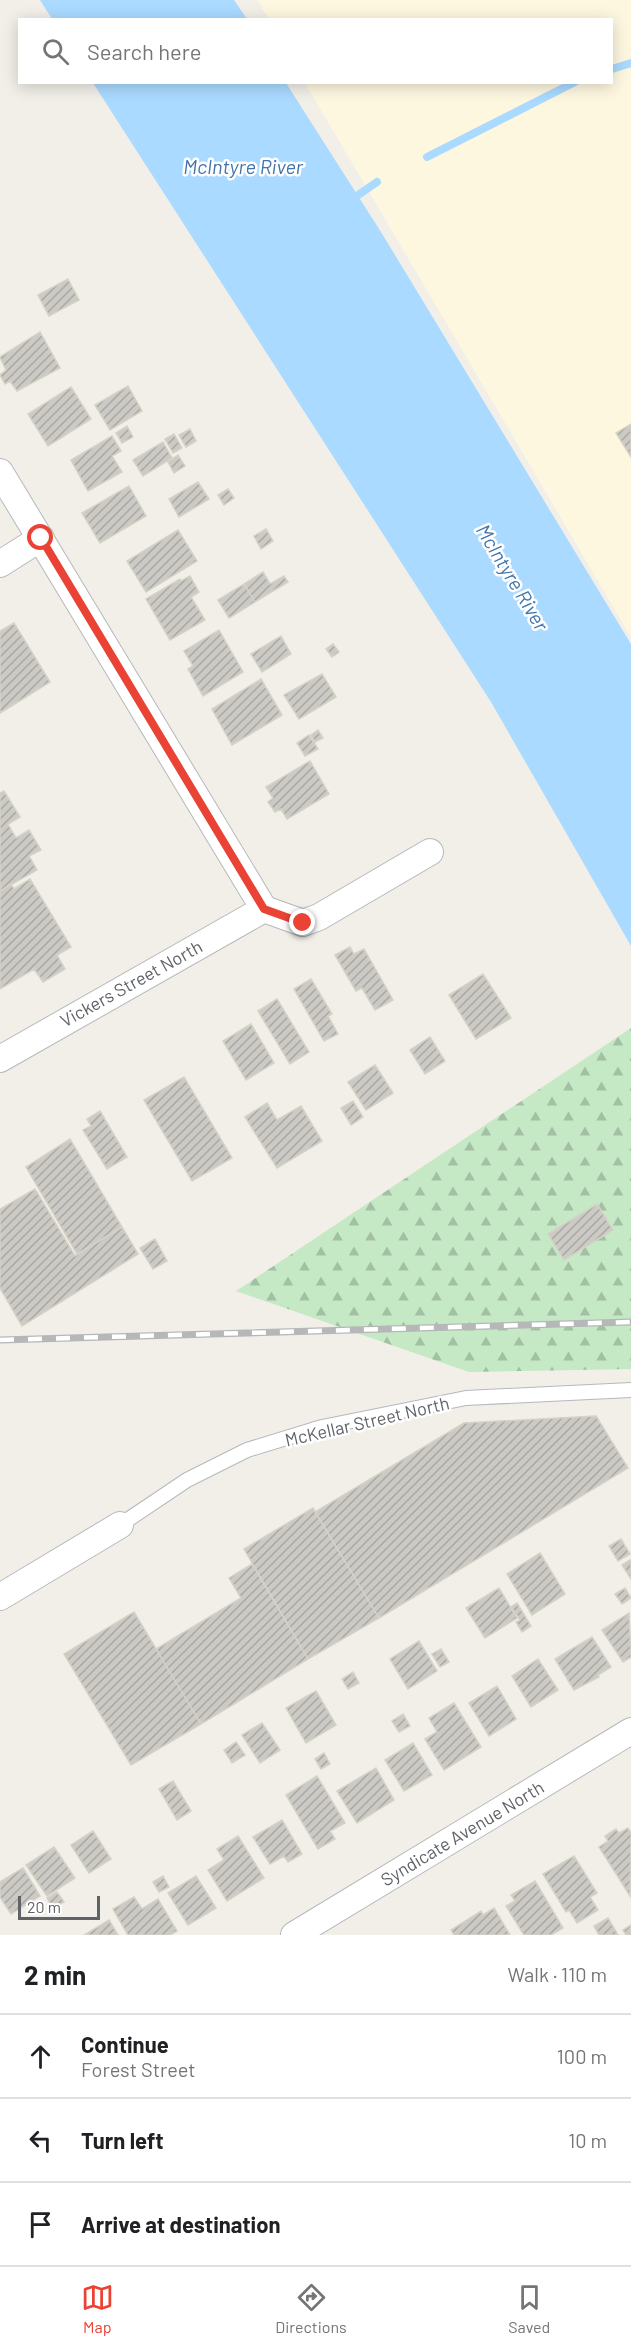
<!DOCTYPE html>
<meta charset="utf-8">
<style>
:root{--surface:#fff;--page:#f6f6f6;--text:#202124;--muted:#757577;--line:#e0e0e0;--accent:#ea4335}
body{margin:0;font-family:Barlow,sans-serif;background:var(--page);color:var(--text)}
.scale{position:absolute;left:18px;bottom:15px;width:82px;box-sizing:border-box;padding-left:6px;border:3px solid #5f6368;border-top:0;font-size:16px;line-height:21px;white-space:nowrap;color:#5f6368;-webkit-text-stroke:4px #fff;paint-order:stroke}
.stop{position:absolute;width:18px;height:18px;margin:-14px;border:4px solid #ea4335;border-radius:50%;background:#fff}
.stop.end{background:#ea4335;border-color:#fff;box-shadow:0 2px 6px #0008}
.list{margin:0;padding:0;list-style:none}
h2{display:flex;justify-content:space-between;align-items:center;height:78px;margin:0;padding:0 24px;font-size:26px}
h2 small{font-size:20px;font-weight:400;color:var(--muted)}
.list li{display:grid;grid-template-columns:39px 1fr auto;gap:18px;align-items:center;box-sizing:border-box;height:84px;padding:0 24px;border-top:2px solid var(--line)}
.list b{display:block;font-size:22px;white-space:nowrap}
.list p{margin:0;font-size:20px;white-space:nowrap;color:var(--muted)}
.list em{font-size:20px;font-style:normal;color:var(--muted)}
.icon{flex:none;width:33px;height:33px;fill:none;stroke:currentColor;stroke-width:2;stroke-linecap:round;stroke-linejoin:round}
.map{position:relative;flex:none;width:631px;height:1935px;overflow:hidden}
.search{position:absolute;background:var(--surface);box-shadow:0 3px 15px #0003;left:18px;right:18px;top:18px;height:66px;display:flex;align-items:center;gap:15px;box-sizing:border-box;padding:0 21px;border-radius:0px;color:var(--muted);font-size:22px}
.sheet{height:330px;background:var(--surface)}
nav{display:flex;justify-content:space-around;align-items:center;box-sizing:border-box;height:84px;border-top:2px solid var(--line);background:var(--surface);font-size:16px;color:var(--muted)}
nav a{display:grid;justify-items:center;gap:3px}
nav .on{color:var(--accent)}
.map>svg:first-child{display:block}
</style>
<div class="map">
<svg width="631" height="1935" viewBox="0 0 631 1935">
<defs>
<pattern id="forest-firs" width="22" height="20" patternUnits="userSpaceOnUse" patternTransform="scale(1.5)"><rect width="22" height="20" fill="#c5e8c5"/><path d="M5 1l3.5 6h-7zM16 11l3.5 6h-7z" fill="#a3c0a4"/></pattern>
<pattern id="building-hatch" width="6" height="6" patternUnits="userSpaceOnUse" patternTransform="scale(1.5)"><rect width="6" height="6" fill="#cccac5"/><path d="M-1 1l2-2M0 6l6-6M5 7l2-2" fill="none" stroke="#a9a8a4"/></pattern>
</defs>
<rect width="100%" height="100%" fill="#f1efe8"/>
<path fill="#fef7e0" d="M257,0h374v637l-326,-554 307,-1v-62l-343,-1z"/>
<path fill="url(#forest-firs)" d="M631,1028v341l-162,3 -233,-81z"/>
<path fill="#aadaff" d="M40,0h194l13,19h-195z
M93,83h193l95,149 250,412v302l-140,-244z"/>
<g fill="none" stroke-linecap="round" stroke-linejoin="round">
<path stroke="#aadaff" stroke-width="8" d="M612,69l19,-6
M427,157l148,-75
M348,202l29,-20"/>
</g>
<path fill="url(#building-hatch)" stroke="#d6d1c6" stroke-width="1.5" d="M68,279l11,21 -30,16 -11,-21z
M40,332l20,36 -43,23 -7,-10 -5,3 -5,-9 6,-5 -6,-13z
M128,386l14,25 -32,19 -15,-25z
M71,387l20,32 -43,27 -20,-32z
M631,424v33l-15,-24z
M127,426l6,11 -11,6 -6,-10z
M190,429l6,12 -10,6 -7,-12z
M174,434l8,14 -9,5 -8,-14z
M112,436l9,15 -9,5 10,16 -34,19 -17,-31z
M163,442l9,16 -29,18 -10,-16z
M178,455l7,11 -11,7 -6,-11z
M198,482l11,17 -30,18 -10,-18z
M129,486l17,30 -46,27 -18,-30z
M228,489l6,9 -10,7 -6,-10z
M266,529l7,12 -12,8 -7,-13z
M178,530l19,31 -51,31 -19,-31z
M263,572l7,12 14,-8 4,6 -33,20 -11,-18z
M190,576l9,16 -8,5 14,23 -35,20 -24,-41 34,-20 1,2z
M244,584l11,18 -26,16 -11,-18z
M14,623l36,59 -50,31v-82z
M219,630l24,42 -40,24 -15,-27 5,-3 -9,-15z
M281,636l10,18 -29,18 -11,-18z
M333,644l6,8 -7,5 -6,-8z
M322,674l14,23 -37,22 -15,-24z
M261,679l21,36 -50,30 -20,-36z
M318,730l5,8 -8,4 -4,-7z
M309,735l9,14 -13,7 -8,-13z
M310,761l19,33 -42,25 -6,-10 -6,3 -7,-10 5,-4 -7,-11z
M4,791l16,26 -12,7 8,14 13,-8 12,20 -12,6 8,14 -37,21v-98z
M30,879l41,68 -14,8 8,14 -22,13 -9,-13 -34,20v-98l11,-7 3,5z
M350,947l4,7 10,-5 29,51 -18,10 -13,-22 -6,3 -21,-36z
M483,974l28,44 -35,21 -27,-44z
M311,979l21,35 -4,2 10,18 -14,7 -30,-52z
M277,999l32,53 -19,12 -32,-53z
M251,1024l23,39 -28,17 -23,-39z
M430,1037l15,24 -20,13 -15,-24z
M375,1065l18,28 -27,17 -18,-28z
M184,1077l48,81 -40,23 -48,-81z
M353,1101l10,16 -12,8 -10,-17z
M267,1103l10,17 24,-14 21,35 -45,27 -32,-51z
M100,1111l27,46 -20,12 -24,-39 8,-4 -4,-7z
M70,1139l52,88 -45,27 -51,-87z
M35,1189l40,67 47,-29 16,27 -116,72 -22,-38v-79z
M597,1204l16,26 -49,30 -16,-26z
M155,1239l12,22 -14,8 -13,-21z
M596,1416l32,52 -249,150 -64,-106 149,-89z
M313,1508l66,110 -71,41 -64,-110z
M621,1539l9,15 -12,7 -9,-15z
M540,1553l25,41 -33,21 -25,-41z
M630,1560l1,1v18l-9,-14z
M252,1564l56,95 -107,65 -45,-75 85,-51 -12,-20z
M499,1588l18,30 -32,20 -19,-30z
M625,1588l6,10 -9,6 -7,-10z
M517,1603l14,23 -9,6 -6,-10 4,-2 -9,-13z
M134,1612l67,112 -70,41 -67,-111z
M629,1613l2,44 -8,5 -21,-32z
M592,1637l19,30 -13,8 1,2 -25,13 -19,-31z
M419,1641l18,30 -29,18 -18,-30z
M441,1649l8,13 -9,5 -8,-13z
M538,1659l20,31 -27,17 -19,-31z
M353,1672l6,11 -11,6 -6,-10z
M497,1686l19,33 -27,17 -20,-33z
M316,1691l20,34 -30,18 -20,-35z
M454,1703l27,44 -37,23 -19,-31 12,-7 -8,-14z
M403,1714l7,12 -11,6 -7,-11z
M262,1723l18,27 -20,13 -18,-28z
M236,1742l9,13 -13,8 -8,-13z
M413,1743l19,32 -28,16 -19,-31z
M324,1753l6,11 -9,5 -6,-10z
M376,1768l18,32 -37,23 -20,-32z
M317,1776l28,47 -15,8 5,8 -17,10 -32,-54z
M173,1781l18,30 -14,9 -18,-31z
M282,1820l20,34 -14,8 -4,-6 -14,8 -17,-27z
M628,1828l3,5 -1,63 -31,-49 9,-6 -3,-5 11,-7 3,4z
M93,1831l18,28 -22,14 -18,-28z
M238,1836l26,42 -37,23 -19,-31 16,-10 -7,-11z
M54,1847l21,31 -28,18 -21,-31z
M574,1856l23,37 -7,4 8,13 -21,13 -8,-13 -3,2 -23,-38z
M23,1868l17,28 -29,18 -11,-17v-15z
M163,1876l6,11 -10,5 -6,-10z
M196,1876l20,32 -28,17 -20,-32z
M535,1881l28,47 -12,7h-27l-18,-29 9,-5 -4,-6z
M57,1892l7,10 -11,6 -6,-10z
M134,1897l8,12 16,-10 19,32 -7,4h-42l-15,-26z
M494,1908l16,27h-56l-3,-5 30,-19 2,4z
M608,1918l10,17h-19l-5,-9z
M109,1920l9,15h-34z
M631,1925v10h-5l-3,-5z"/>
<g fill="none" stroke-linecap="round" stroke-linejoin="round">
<defs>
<path id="lane" d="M120,1525l67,-45 60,-30 75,-23 144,-29 165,-8"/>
<path id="street" d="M0,472l264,437
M0,564l41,-26
M264,909l39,14 16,-6 111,-65
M0,1059l264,-150
M0,1597l120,-72
M294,1935l337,-204"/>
</defs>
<use href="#lane" stroke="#b5b8bc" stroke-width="16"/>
<use href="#street" stroke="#b5b8bc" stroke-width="28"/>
<use href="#lane" stroke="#fff" stroke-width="14"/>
<use href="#street" stroke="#fff" stroke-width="26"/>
<defs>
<path id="rail" d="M0,1340l631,-18"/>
</defs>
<use href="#rail" stroke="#b6b7b8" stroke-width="7"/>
<use href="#rail" stroke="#fff" stroke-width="4.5" stroke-dasharray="14" stroke-linecap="butt"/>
</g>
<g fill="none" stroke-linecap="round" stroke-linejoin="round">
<path stroke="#ea4335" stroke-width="8" d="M41,538l223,371 39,14"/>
</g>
<g text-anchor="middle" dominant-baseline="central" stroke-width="5" stroke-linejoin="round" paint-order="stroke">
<g font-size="18" fill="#5f6368" stroke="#fff">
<text transform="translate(131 983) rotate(-29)">Vickers Street North</text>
<text transform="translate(367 1421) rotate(-13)">McKellar Street North</text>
<text transform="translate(462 1833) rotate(-31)">Syndicate Avenue North</text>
</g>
<g font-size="20" font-style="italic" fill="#4174aa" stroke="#fff">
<text x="243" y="166">McIntyre River</text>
<text transform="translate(513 577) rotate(59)">McIntyre River</text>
</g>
</g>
</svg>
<div class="scale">20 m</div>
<div class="stop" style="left:41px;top:538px"></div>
<div class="stop end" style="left:303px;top:923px"></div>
<div class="search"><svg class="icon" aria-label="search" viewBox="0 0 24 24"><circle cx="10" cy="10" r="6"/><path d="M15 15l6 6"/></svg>Search here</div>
</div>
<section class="sheet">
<h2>2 min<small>Walk · 110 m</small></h2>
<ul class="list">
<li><svg class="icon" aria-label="ahead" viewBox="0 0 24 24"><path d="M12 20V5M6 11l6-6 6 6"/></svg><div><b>Continue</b><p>Forest Street</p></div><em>100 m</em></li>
<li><svg class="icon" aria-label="left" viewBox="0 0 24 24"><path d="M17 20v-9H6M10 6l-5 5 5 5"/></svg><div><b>Turn left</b></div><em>10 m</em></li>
<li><svg class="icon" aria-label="arrive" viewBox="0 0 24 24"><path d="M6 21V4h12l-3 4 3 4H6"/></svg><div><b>Arrive at destination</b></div></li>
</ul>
</section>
<nav>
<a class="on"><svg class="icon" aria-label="map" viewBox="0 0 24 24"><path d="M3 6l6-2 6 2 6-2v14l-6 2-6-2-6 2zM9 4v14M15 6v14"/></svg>Map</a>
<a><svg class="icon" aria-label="directions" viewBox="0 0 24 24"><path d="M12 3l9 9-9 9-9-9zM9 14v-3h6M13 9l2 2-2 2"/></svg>Directions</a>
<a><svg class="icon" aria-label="saved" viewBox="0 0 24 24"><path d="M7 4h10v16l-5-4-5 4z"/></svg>Saved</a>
</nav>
